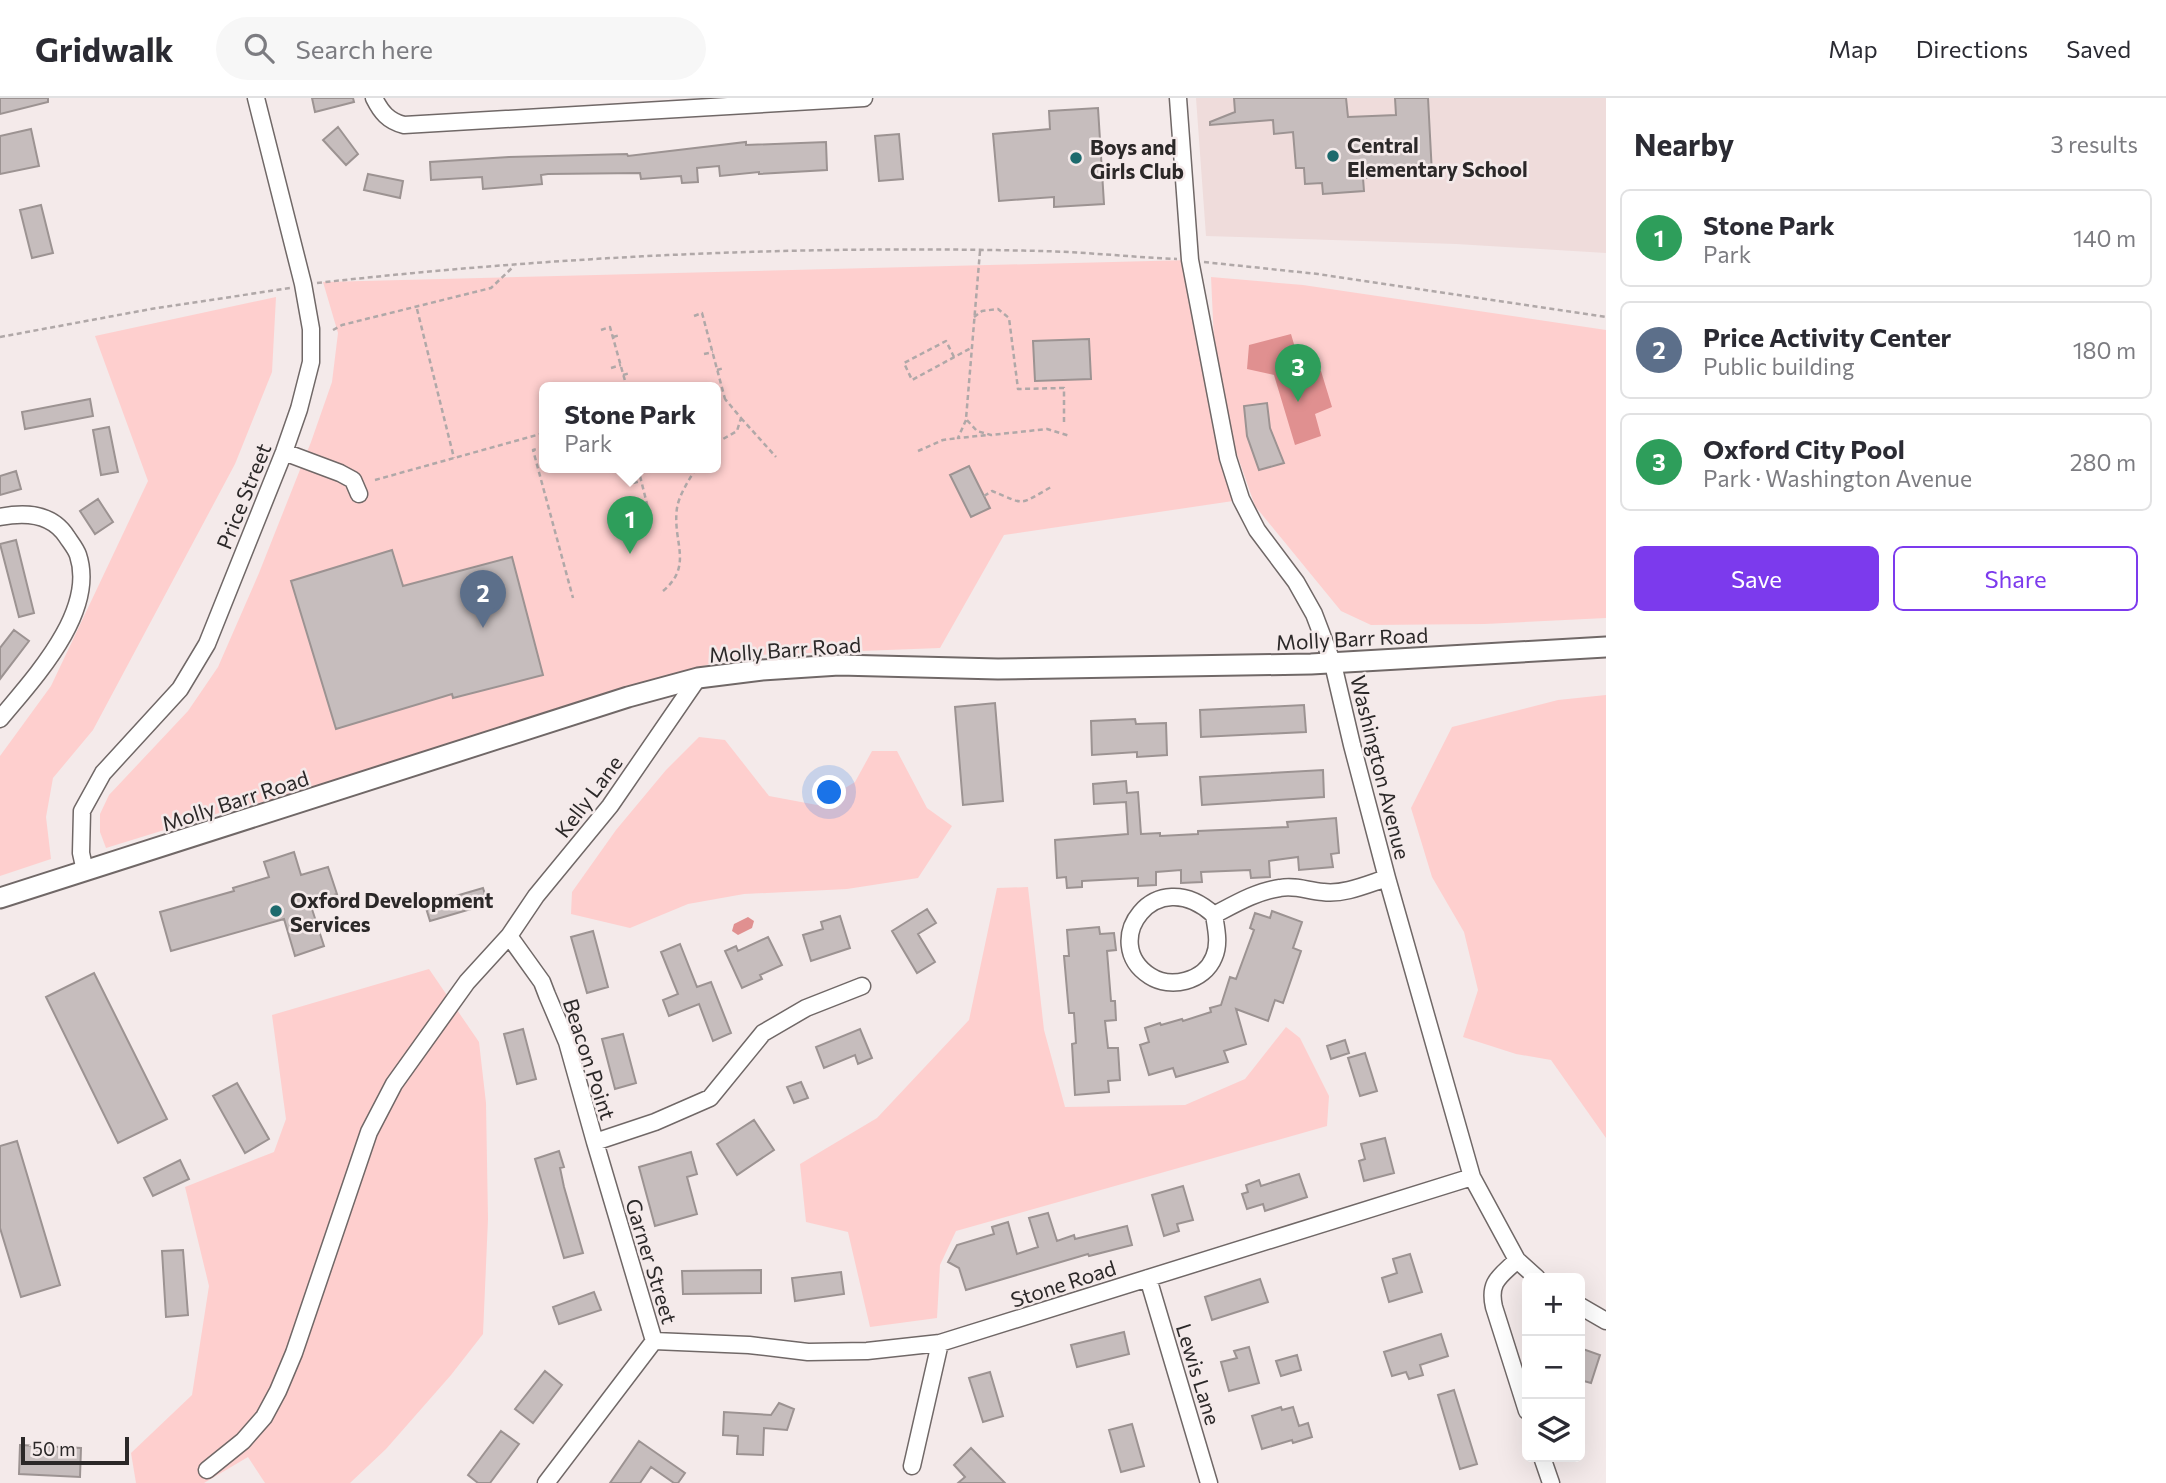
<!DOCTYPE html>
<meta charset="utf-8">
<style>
:root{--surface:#fff;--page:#f7f7f7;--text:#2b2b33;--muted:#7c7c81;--line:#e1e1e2;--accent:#7c3aed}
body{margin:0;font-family:Commissioner,sans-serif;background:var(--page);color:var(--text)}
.controls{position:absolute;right:21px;bottom:21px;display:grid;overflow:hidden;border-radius:10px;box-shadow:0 7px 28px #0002}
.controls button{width:63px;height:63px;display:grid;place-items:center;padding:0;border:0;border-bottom:2px solid var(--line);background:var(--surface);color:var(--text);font:35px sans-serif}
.scale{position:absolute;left:21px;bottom:18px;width:108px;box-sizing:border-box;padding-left:7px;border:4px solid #2b2828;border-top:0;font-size:19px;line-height:24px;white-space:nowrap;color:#2b2828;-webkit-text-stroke:5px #f4eaea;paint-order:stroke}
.you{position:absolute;left:830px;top:695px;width:24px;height:24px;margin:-18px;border:5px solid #fff;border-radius:50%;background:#1a73e8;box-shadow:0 0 0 10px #1a73e833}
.badge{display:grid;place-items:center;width:46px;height:46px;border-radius:50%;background:var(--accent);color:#fff;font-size:23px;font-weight:700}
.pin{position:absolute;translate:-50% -58px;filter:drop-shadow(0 2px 4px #0008)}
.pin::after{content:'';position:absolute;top:37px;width:24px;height:21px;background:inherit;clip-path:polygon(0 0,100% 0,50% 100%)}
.popup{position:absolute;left:539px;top:284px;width:182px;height:91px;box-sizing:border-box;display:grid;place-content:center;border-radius:10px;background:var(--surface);filter:drop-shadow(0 2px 5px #0005);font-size:23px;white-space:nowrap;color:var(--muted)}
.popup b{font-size:26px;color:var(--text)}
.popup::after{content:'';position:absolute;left:50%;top:100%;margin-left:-14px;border:14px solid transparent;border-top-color:var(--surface)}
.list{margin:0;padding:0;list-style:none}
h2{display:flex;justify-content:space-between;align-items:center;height:91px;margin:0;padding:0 28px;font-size:30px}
h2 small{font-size:23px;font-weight:400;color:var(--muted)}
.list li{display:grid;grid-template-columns:46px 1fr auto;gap:21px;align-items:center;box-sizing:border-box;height:98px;margin:0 14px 14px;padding:0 14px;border:2px solid var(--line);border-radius:10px}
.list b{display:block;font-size:26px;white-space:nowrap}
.list p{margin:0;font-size:23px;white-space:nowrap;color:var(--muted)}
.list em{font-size:23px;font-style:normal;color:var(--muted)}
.actions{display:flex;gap:14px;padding:21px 28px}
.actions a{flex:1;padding:16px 0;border:2px solid var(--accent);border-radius:10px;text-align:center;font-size:24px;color:var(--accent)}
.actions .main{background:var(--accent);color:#fff}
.icon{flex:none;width:38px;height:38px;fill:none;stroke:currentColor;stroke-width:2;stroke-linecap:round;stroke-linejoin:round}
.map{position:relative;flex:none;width:1606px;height:1385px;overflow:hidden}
header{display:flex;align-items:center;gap:42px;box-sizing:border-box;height:98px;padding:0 35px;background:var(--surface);border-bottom:2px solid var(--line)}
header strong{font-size:33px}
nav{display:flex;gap:38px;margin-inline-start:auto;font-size:24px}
.search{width:490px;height:63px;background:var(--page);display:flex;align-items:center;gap:18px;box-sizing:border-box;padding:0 24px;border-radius:38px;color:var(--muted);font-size:26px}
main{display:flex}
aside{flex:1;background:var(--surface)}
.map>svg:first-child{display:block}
</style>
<header>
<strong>Gridwalk</strong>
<div class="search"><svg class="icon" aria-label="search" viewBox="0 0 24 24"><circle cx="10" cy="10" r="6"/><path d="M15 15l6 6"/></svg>Search here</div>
<nav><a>Map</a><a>Directions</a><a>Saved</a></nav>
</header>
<main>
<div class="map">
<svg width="1606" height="1385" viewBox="0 0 1606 1385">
<rect width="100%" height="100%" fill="#f4eaea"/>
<path fill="#efdcdb" d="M1196,0h410v155l-150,-9 -250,-8z"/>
<path fill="#fecfce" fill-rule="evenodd" d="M1190,162l38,198 5,43 -229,34 -64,113 -208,8 -299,105 -204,49 -123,38 -6,-16v-18l9,-19 79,-84 30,-44 41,-94 52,-131 21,-60 6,-49 -15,-51zM544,290h172v80h-172z
M1211,179l92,8 303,45v288l-121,6 -114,1 -30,-14 -86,-105 -22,-63 -19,-102z
M276,199l-4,75 -37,92 -142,266 -40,48 -7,39 5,42 -51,17v-120l51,-70 97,-205 -53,-145z
M1606,597v443l-55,-78 -35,-6 -53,-17 15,-47 -14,-58 -32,-55 -21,-69 41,-81 106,-27z
M699,639l26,3 44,56 48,9 38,-23 17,-31h25l30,57 25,18 -34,52 -71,11 -103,5 -56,10 -58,24 -59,-14 1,-22 44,-62 50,-60z
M1028,789l16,143 21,77 120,-2 60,-26 41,-52 14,11 29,58 -2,30 -371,105 -16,34 -3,53 -67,9 -22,-95 -42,-10 -6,-58 77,-46 92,-98 28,-132z
M429,871l50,73 7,61 2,116 -5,115 -32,41 -65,74 -36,34h-85l-17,-26 -44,26h-68l-5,-30 61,-58 17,-109 -24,-99 89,-35 12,-33 -14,-104z"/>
<path fill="#e09090" d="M1291,236l12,41 18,-4 11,36 -17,7 6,22 -26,9 -21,-70 -27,-6 2,-24z
M748,819l6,4 -2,7 -14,7 -6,-4 2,-7z"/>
<path fill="#c6bdbd" stroke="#9c9392" stroke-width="2" d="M0,0h48v4l-48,12z
M312,0h41l1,4 -39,10z
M1234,0h112l2,19 48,-2 -1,-17h33l4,76 -69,4 1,13 -41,3 -1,-11 -17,1 -1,-16h-8l-3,-36 -19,2 -1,-14 -63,5v-3l25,-10z
M1098,10l6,96 -50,3v-10l-55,4 -6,-67 57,-5 -1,-18z
M338,29l20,27 -12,11 -23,-25z
M31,31l8,37 -39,8v-38z
M899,36l4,45 -24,2 -4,-45z
M746,44v3l80,-3 1,28 -68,4v-2l-39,4 -1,-10 -22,2 1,14 -16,1 -1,-7 -40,3 -1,-6 -92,1 -7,1 1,9 -59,5 -1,-12 -51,3 -1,-18 79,-5 118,-3 1,2z
M368,76l35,7 -3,17 -36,-8z
M41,107l12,48 -21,5 -12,-48z
M1089,241l2,40 -56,2 -2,-40z
M90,301l3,17 -68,13 -3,-17z
M1267,305l3,25 14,35 -25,7 -12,-34 -3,-30z
M109,329l9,45 -17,3 -8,-45z
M969,368l21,42 -19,9 -21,-42z
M16,373l5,18 -21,6v-19z
M98,401l15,23 -18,12 -15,-23z
M16,442l18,73 -15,4 -19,-73z
M392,452l11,36 109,-29 31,118 -90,23 -1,-4 -116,35 -45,-148z
M14,532l15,11 -29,38v-31z
M995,605l8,98 -40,4 -8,-98z
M1304,607l2,27 -105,5 -1,-27z
M1135,621l1,5 30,-1 1,32 -30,2v-5l-45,3 -1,-34z
M1323,672l1,27 -122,8 -2,-28z
M1126,683l1,12 11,-1 3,42 19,-1v3l38,-2v-3l90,-4 -1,-5 49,-4 3,35 -8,1 2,13 -34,3 -1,-13 -29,4 1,16 -19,1 -1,-8 -49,2 1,10 -21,1v-13l-25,2v13l-18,1v-8l-56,3v6l-15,1 -1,-11 -9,1 -2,-38 73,-6 -2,-32 -32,2 -1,-20z
M294,754l7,23 27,-8 9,27 -27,9 14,43 -29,10 -11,-37 -113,32 -11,-39 74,-21 -1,-3 36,-11 -5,-15z
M483,790l5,16 -58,17 -5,-16z
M927,811l9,14 -18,11 17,28 -18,11 -25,-42z
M1272,813l30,11 -9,26 8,3 -18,52 -8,-3 -7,21 -32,-12 10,35 -22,7 4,11 -52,15 -3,-9 -24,7 -9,-30 9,-3 -4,-14 15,-5 1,2 21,-6 1,2 28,-9 -1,-4 11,-3 9,-28 6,2 18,-49 -4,-2 5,-15 15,5z
M840,818l10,32 -39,13 -8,-26 20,-6 -2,-7z
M1099,829l1,7 14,-1 2,17 -9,1 4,50h4l1,19 -11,1 3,27h10l2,32 -12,1 1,11 -34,3 -3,-51 4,-1 -2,-30h-5l-5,-57h5l-2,-26z
M593,833l15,56 -21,6 -16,-56z
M768,839l14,28 -22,10 2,4 -20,9 -17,-37 11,-5 2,5z
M680,846l17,43 14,-5 20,51 -18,8 -14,-37 -30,12 -6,-16 15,-6 -17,-42z
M94,875l73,146 -49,24 -72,-146z
M523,931l13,50 -19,5 -13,-50z
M860,931l12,29 -14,6 -3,-9 -31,13 -8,-21z
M623,936l13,49 -21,6 -13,-50z
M1345,942l4,13 -18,6 -4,-13z
M1365,955l12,38 -17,5 -12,-38z
M801,984l7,16 -14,5 -7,-16z
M237,985l32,56 -24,14 -32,-57z
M754,1022l20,30 -37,25 -20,-31z
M1385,1040l9,35 -30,8 -5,-20 6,-2 -4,-15z
M17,1043l43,144 -39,12 -21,-69v-82z
M559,1053l5,16 -4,1 4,19 19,66 -19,5 -29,-99z
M691,1054l6,22 -10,3 10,37 -42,12 -16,-59z
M180,1062l9,19 -36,17 -9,-18z
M1299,1076l8,23 -42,14 -2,-7 -16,5 -5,-15 6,-2 -2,-7 13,-5 2,6z
M1183,1088l10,34 -16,4 2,7 -15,5 -12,-41z
M1048,1115l9,28 17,-6 1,4 52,-13 5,19 -43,11 -1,-2 -122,36 -7,-22 -11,-6 9,-17 37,-11 -2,-7 16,-5 9,32 21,-7 -9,-29z
M183,1152l5,65 -22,2 -4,-66z
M1410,1156l12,38 -33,10 -7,-24 15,-5 -4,-14z
M761,1172v23l-78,1 -1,-23z
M841,1174l3,22 -49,7 -3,-23z
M1260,1181l8,23 -56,18 -7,-23z
M594,1194l7,18 -42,14 -6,-17z
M1124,1234l5,22 -52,13 -6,-22z
M1441,1236l7,22 -28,9 3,10 -14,4 -3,-7 -14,4 -8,-24z
M1249,1249l10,36 -30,8 -8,-29 16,-4 -3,-7z
M1580,1250l20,7 -9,28 -11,-3z
M1297,1257l4,15 -20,6 -5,-15z
M545,1273l17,14 -29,38 -18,-14z
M990,1274l13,44 -20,6 -14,-44z
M1454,1292l23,74 -17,5 -22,-74z
M779,1305l15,6 -7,21 -23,-2 -1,27 -26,-1 1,-18 -15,-1 1,-23 47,3z
M1281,1309l1,3 11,-3 6,19 9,-3 4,14 -19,6 -1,-3 -30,9 -10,-33z
M1132,1326l12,42 -23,6 -12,-42z
M501,1333l18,13 -29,39h-12l-10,-8z
M639,1343l46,32 -7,10h-4l-23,-16 -11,16h-30z
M20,1347l61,3 -1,29 -61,-3z
M971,1350l34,35h-47l7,-6 -11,-12z"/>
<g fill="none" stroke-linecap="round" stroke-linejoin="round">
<defs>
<path id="minor" d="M374,0c7,14 14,23 30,27l460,-27
M1178,0l12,162 38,198 13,41 16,31 39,52 18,32 19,50 19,81 35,133 85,299 45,83 20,18
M284,354l56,21 13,7 6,14
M0,419c25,-5 52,-4 67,20 4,6 9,12 11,18 19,57 -45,124 -78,164
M85,773l-4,-18 1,-42 21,-38 77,-84 27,-45 77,-192 15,-43 12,-47v-33l-8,-45 -47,-186
M1214,817c2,13 6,29 0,42 -10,25 -44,32 -64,19 -52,-33 5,-115 64,-61 21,-11 43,-24 66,-27 16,-3 28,3 43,4 21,3 45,-8 64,-14
M509,838l33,46 5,13 20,47 28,100 60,-20 55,-24 53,-65 43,-25 56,-22
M1517,1162c-16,16 -29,21 -23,47l33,104
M1148,1180l61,205
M1580,1208l26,15
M654,1243l95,4 59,7 59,-1 73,-8 532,-166
M1542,1359l9,26
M912,1368l28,-123
M207,1372l36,-29 21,-24 14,-26 16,-38 75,-221 25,-48 73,-102 42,-46 27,-40 74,-90 88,-128
M546,1385l108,-142 -59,-199"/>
<path id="major" d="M0,800l628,-201 70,-19 64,-8 77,-5 159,4 313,-5 295,-17"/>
</defs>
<use href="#minor" stroke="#706867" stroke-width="19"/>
<use href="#major" stroke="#706867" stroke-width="23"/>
<path stroke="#b0a8a8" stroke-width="2.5" stroke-dasharray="5 3.5" stroke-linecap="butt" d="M980,153l-14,168 11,12 14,4 56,-6 23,7
M1204,164l114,12 288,43
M317,185c240,-27 482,-38 723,-32 45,1 91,6 137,8
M417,211l37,149
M694,218l8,-3 23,86 -9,3
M974,219l8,-6 16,-2 11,9 9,71 46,-1v35
M333,232l9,-5 149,-37 23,-22
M601,232l9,-3 17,61
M0,239l151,-28 139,-21
M613,239l7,-2
M704,256l9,-2
M954,259l-8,-16 -42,22 8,17 59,-32
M611,270l10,-3
M717,272l7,-2
M623,277l7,-2
M741,320l35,39
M966,322l-8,18 29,-3
M716,345l21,-12 4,-13 -16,-19
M544,349l-11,3 40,148
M918,353l25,-11 15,-2
M638,370l13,52 -8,3
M375,382l169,-47
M633,385l8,-2
M984,398l8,-5c34,14 26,15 59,-4
M663,493c31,-26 9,-49 14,-83 2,-13 12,-28 19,-40"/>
<use href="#minor" stroke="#fff" stroke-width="16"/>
<use href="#major" stroke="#fff" stroke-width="19"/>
</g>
<g fill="#1d6a6d" stroke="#f4eaea" stroke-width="2.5">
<circle cx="1333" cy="58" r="7"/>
<circle cx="1076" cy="60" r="7"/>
<circle cx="276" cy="813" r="7"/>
</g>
<g text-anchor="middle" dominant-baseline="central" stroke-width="5" stroke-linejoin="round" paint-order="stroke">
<g font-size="21" font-weight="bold" fill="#2b2828" stroke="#f4eaea" text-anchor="start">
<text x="1347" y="46">Central<tspan x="1347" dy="24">Elementary School</tspan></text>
<text x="1090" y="48">Boys and<tspan x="1090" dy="24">Girls Club</tspan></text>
<text x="290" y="801">Oxford Development<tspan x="290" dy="24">Services</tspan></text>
</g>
<g font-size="21" fill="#2b2828" stroke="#f4eaea">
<text transform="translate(243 398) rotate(-68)">Price Street</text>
<text transform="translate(1352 540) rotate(-3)">Molly Barr Road</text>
<text transform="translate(785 551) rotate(-4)">Molly Barr Road</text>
<text transform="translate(1381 669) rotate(76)">Washington Avenue</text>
<text transform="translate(588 698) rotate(-53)">Kelly Lane</text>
<text transform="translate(235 702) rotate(-18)">Molly Barr Road</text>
<text transform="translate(590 961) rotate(72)">Beacon Point</text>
<text transform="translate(652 1163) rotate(73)">Garner Street</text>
<text transform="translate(1063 1185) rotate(-18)">Stone Road</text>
<text transform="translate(1199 1276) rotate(73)">Lewis Lane</text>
</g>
</g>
</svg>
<div class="controls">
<button>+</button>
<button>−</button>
<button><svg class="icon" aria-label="layers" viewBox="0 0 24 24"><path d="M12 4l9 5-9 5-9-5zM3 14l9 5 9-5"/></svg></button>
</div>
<div class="scale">50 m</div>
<div class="you"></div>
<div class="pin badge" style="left:630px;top:456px;background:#2e9e5b">1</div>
<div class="popup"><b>Stone Park</b>Park</div>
<div class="pin badge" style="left:483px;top:530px;background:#5c6f8a">2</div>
<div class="pin badge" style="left:1298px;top:304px;background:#2e9e5b">3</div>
</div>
<aside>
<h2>Nearby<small>3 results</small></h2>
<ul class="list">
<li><span class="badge" style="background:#2e9e5b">1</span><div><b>Stone Park</b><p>Park</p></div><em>140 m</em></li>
<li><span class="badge" style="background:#5c6f8a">2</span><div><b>Price Activity Center</b><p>Public building</p></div><em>180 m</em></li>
<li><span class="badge" style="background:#2e9e5b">3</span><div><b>Oxford City Pool</b><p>Park · Washington Avenue</p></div><em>280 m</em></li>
</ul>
<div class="actions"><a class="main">Save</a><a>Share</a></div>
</aside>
</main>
